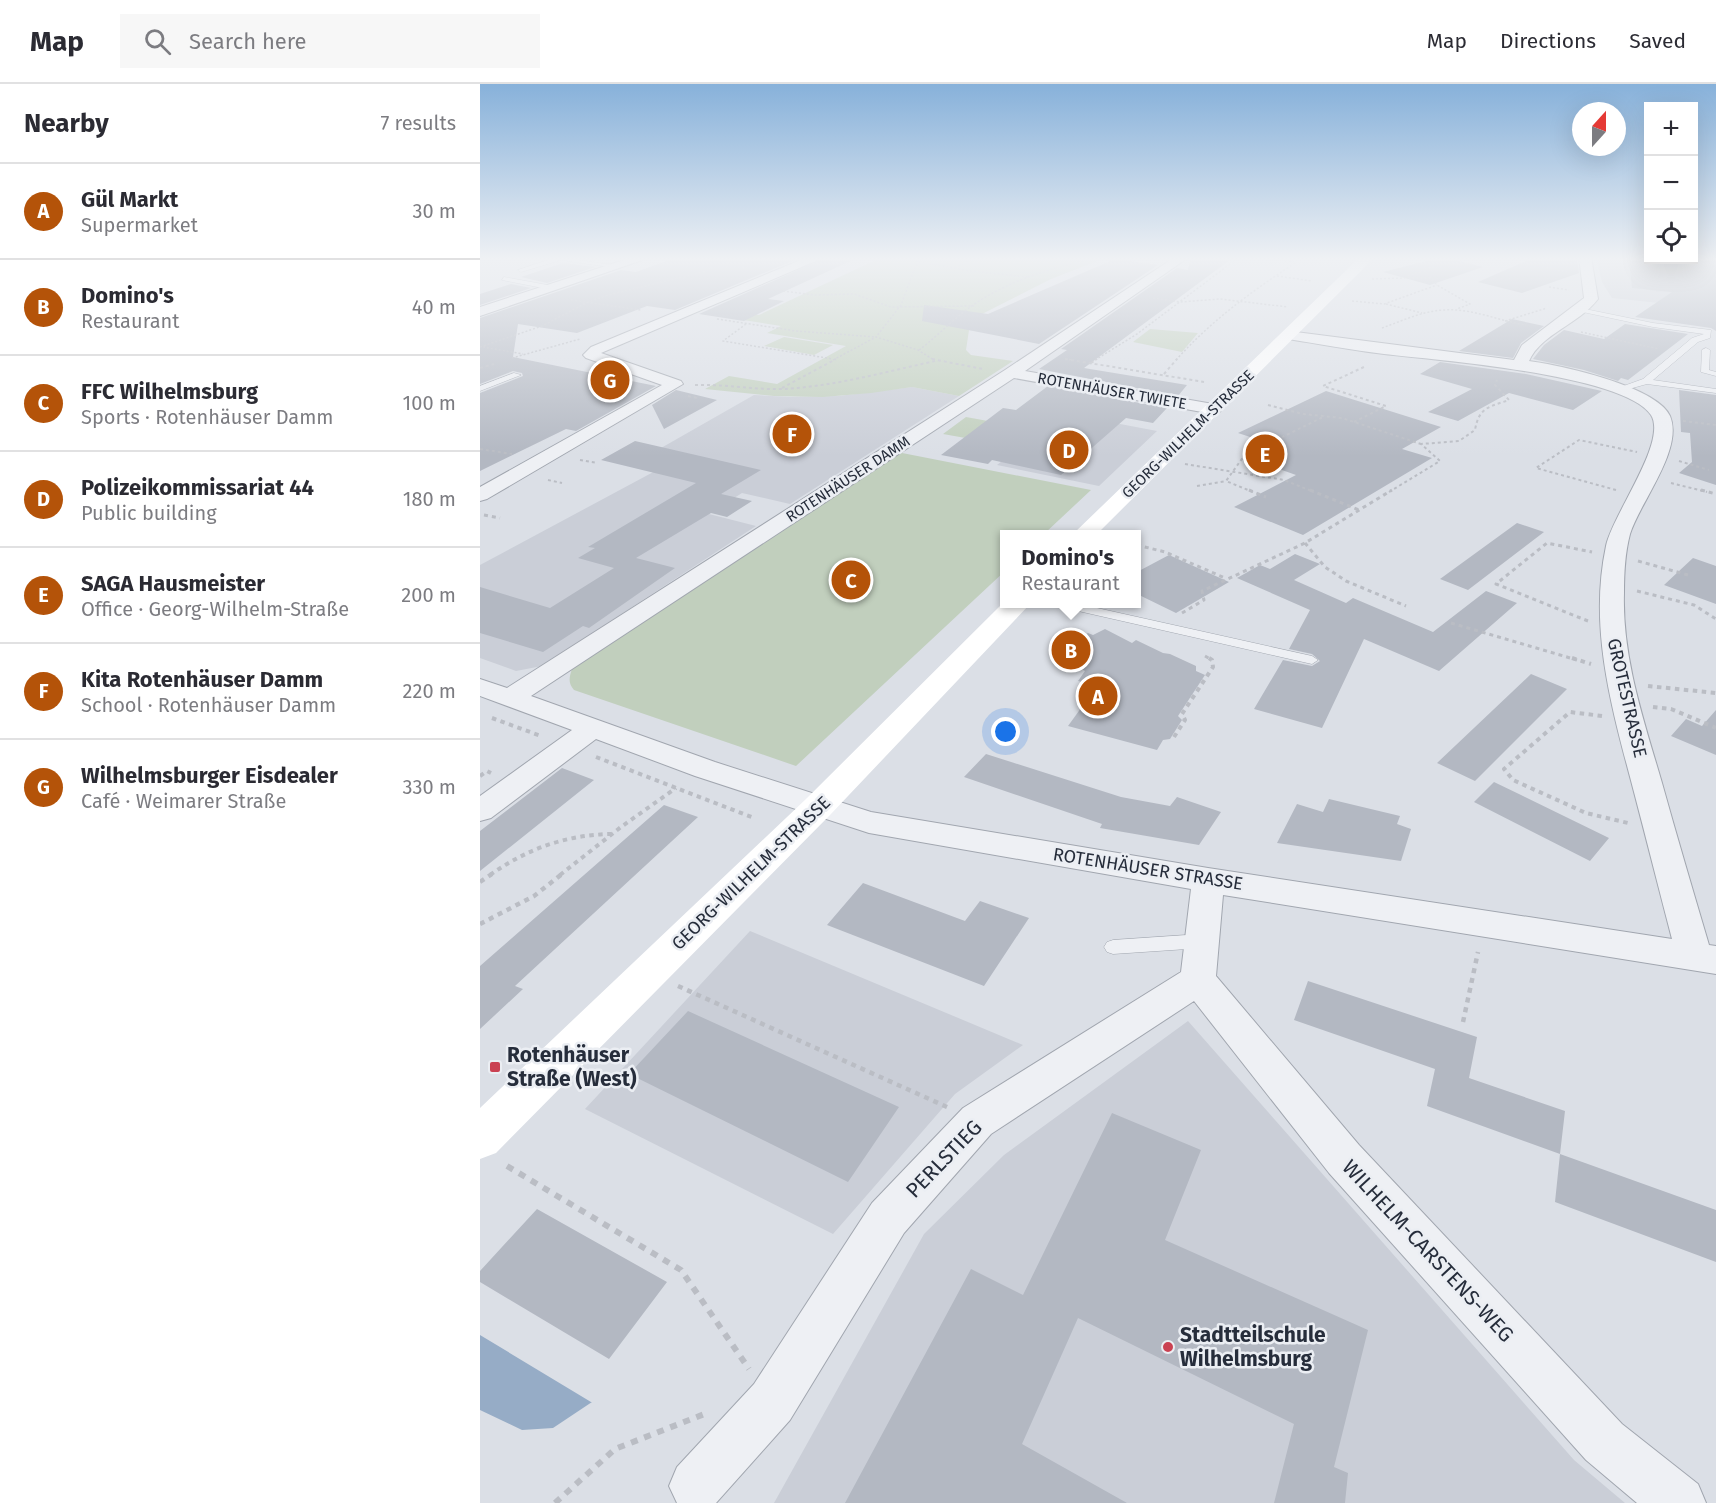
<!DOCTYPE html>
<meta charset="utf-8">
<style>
:root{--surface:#fff;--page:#f7f7f7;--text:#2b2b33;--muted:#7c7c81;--line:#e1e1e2;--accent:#b45309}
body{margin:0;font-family:"Fira Sans",sans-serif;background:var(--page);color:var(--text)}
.controls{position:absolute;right:18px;top:18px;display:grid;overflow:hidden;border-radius:0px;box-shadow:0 6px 24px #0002}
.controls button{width:54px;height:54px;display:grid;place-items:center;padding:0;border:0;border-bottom:2px solid var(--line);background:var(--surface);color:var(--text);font:30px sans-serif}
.compass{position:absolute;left:1092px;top:18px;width:54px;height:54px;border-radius:50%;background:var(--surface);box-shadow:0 6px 24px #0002;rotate:21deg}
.you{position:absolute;left:526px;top:648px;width:21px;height:21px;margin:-15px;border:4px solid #fff;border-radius:50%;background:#1a73e8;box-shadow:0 0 0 9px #1a73e833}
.badge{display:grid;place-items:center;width:39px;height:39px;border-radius:50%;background:var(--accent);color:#fff;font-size:20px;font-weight:700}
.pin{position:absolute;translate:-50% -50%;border:3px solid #fff;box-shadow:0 2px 6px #0006}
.popup{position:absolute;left:520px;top:446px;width:141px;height:78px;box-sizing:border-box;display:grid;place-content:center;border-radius:0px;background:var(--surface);filter:drop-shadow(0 2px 4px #0005);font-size:20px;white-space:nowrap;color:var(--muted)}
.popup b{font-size:22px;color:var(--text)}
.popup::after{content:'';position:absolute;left:50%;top:100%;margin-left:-12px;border:12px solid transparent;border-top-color:var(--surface)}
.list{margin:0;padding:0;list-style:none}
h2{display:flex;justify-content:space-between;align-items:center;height:78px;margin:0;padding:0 24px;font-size:26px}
h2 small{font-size:20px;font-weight:400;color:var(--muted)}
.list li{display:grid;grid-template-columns:39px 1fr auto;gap:18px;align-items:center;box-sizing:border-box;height:96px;padding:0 24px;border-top:2px solid var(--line)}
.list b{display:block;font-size:22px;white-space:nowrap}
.list p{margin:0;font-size:20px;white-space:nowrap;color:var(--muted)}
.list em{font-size:20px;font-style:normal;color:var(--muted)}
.icon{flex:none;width:33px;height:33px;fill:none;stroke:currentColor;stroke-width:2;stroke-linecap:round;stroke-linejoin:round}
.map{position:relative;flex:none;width:1236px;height:1419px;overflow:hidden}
header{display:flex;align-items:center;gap:36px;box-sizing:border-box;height:84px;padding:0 30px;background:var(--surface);border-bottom:2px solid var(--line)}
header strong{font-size:28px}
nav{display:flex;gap:33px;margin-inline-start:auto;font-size:21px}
.search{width:420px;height:54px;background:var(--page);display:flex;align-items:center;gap:15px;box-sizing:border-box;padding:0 21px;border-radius:0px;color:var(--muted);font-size:22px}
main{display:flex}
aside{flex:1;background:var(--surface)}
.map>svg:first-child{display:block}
</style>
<header>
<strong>Map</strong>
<div class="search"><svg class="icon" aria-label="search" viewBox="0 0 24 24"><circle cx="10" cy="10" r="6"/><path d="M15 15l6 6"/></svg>Search here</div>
<nav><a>Map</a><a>Directions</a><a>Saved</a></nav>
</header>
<main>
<aside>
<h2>Nearby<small>7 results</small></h2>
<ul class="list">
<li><span class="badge">A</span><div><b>Gül Markt</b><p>Supermarket</p></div><em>30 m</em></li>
<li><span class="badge">B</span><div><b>Domino's</b><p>Restaurant</p></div><em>40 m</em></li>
<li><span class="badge">C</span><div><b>FFC Wilhelmsburg</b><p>Sports · Rotenhäuser Damm</p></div><em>100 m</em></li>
<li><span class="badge">D</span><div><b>Polizeikommissariat 44</b><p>Public building</p></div><em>180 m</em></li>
<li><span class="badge">E</span><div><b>SAGA Hausmeister</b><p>Office · Georg-Wilhelm-Straße</p></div><em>200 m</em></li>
<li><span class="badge">F</span><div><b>Kita Rotenhäuser Damm</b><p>School · Rotenhäuser Damm</p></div><em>220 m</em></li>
<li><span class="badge">G</span><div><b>Wilhelmsburger Eisdealer</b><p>Café · Weimarer Straße</p></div><em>330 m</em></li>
</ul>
</aside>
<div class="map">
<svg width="1236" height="1419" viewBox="0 0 1236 1419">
<rect width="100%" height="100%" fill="#dbdfe6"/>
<path fill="#caced7" d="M1116,173l98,3v-3h22v52l-104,-11 -10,-16z
M432,303l47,9 -169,108 -48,-11 -33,21 47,12 -214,140 -26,5 -36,-13v-93l192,-103 -25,-6 107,-61 36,2 49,-1z
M582,329l95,18 -58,55 -102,-21z
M270,847l273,114 -68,49 -122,140 -248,-125z
M708,937l386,439 51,43h-851l150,-269 80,-79z"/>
<path fill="#c1cfbd" d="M402,173h268l-45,1 -54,21 -69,35 -13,16 -3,20 5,5 42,6 -54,35 -47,-9 -41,6 -48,4 -49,-1 -69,-7 24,-13 48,8 69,-38 -79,-13 14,-7 -44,-7 11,-6 11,2z
M670,245l48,4 -16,19 -49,-10z
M304,253l49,8 -19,10 -50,-9z
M486,333l71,13 -21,17 -73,-13z
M417,368l194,38 -47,44h-39v37l-209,195 -222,-76c-6,-7 -5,-12 -2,-21z"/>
<path fill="#96acc6" d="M0,1251l111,67h1l-39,26 -31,2 -42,-20z"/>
<path fill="#b3b8c2" d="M197,173h125l-127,53 -28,-4 -70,27 -59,-9 -5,33 143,29 -80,45 -10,-2 -86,42v-78l43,-17 -1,-3 -9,-2 -33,13v-66l141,-48 15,2z
M347,173h32l-91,42 16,2 -40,20 -45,-7z
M711,173h43l-150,111 103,17 -9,11 -139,-27 28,-19 -6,-1 116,-81 11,2z
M962,173l41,10 -53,18 -47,-13z
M1214,173h22v74l-5,-3 -76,-11 37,-25 -40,-4 -3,-28h65z
M635,175l43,6 -119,79 -117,-23 2,-16 64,9z
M1048,176h49l2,13 -57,20 -44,-11z
M83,179l32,4 -48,16 -26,-6z
M31,200l20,4 -51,17v-11z
M1032,235l32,7 -23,17 -8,15 -54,-7z
M1145,240l63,10 -60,46 -7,-2 -3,3 -34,-11 -51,-11 11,-14 20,-15 40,9z
M960,278l86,12 76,17 -29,19 -64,-17 -51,28 -30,-9 44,-23 -52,-15z
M568,302l119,22 -14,15 -27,-5 -65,57 -69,-15 -4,4 -47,-9 62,-47 13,2z
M196,306l41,10 -53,29 -12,-24z
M1199,306l37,5v90l-37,-12 13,-11 -2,-29 -9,-1z
M846,307l115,36 -39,22 30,9 -129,77 -69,-28 62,-32 -48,-17 26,-13 -36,-12z
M155,357l126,29 -40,24 31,7 -25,16 -16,-4 -75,45 39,10 -86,60 -6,-2 -40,26 -63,-19v-46l70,21 64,-40 -36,-10 17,-10 -7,-1 108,-64 -95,-23z
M1037,439l27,9 -76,58 -28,-11z
M815,470l25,10 -26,16 52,23 7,-5 80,34 53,-41 31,12 -78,68 -75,-32 -42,89 -68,-19 29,-49 29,6 8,-5 -8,-7 -23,-5 21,-39 -73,-32 23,-13 10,4z
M689,471l60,27 -53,31 -39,-19v-22z
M1213,474l23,8v38l-52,-19z
M625,545l27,14 4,-3 27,13 7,1 26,12v5l9,4 -27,41 4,4 -12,19 -7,1 -6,10 -89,-24 29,-40 -19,-5 7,-10 -32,-19 35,-19 5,2z
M1051,590l36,15 -92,92 -38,-18z
M1236,626v45l-45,-19 15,-17 16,7z
M506,670l135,43 49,9 7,-9 44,15 -22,33 -99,-17 2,-4 -138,-47z
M82,684l32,12 -114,91v-40z
M1014,698l27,13 88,43 -19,23 -116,-59z
M849,715l71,17 -3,8 14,5 -10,32 -124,-18 20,-39 26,8z
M184,721l34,12 -183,169 8,3 -43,40v-63z
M383,799l102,38 15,-20 49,17 -45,68 -157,-61z
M828,897l169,56 -8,41 96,33 -5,43 -133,-48 8,-37 -141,-49z
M208,927l211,96 -51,75 -219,-108z
M632,1029l89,37 -36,90 203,90 -34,137 14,6 -3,30h-71l20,-79 -216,-106 -56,126 105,59h-282l126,-234 52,26z
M1080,1070l156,56v52l-161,-60z
M57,1125l130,73 -58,77 -129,-77v-11z"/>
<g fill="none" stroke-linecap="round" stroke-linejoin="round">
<defs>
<path id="lane" d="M77,173l63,9 -3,2 -56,-8 -40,12 -3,-2z
M24,193l49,9 3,2 -3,2 -51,-10z
M1100,224l73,15 58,7 -1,8 -12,4 -45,38 63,9v4l-69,-9 -29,8v-4l25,-9 49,-41 12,-4 -51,-7 -75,-16z
M1226,264l4,2 -1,20 7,2v4l-15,-4 1,-22z
M34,289l7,2 -41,16v-5z
M579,520h20l233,52 6,4 -6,4 -247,-56z
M722,850l6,2 3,5 -3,5 -6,2 -89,6 -6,-2 -3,-5 3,-5 6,-2z"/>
<path id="street" d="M153,173h18l-171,59v-9z
M328,173h17l-224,96 80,28 2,3 -196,115 -7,2v-14l182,-102 -76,-27 -3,-3 8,-8z
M695,173h14l-164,114 188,33 6,1 3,4 -3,4 -6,1 -199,-36 -483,318 184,66 156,50 337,56 464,71c-13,-49 -25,-98 -38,-147 -21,-80 -46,-162 -28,-246 6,-31 62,-104 45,-131 -27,-41 -217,-55 -267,-61 -32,-4 -64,-10 -96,-15l-7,-4 7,-4 226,29 8,-15 62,-47 -5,-41h12l7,42c-19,25 -57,35 -69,62 30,4 128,25 141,55 14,33 -30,86 -40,118 -5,19 -6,39 -6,59 -2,65 20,128 38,190 15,54 31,108 47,162l7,1v28l-493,-79 -7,81 143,169 263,279 76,60 8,19h-69l-51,-43 -257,-287 -135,-172 -203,133 -87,99 -114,187 -74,83h-39l-8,-17 8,-19 77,-83 118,-181 91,-95 218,-136 10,-83 -322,-56 -174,-57 -99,-37 -105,79 -11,3v-25l92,-66 -92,-34v-17l27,9 498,-318z"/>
</defs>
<use href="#lane" stroke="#a1a6af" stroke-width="1"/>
<use href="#street" stroke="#a1a6af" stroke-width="2"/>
<path stroke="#babdc4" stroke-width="1.5" stroke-dasharray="2 2" stroke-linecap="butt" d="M190,173l5,1
M232,173l33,11
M411,173l80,14 57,6
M441,173l-7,13 -13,35 -25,32 42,13 16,10
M977,173l-33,13 13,15 33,19 -13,5
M475,184l21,-11
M1066,184l23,4
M797,192l35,5
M928,194h24
M892,195l32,-1 20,-8
M1069,203l20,3
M303,207l32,4 39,-1 37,13 83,-1
M673,214l27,4 40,-3 68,8
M91,216l70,10
M872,217l32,3 53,-19
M906,220l36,9
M237,235l79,12 80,6
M1025,237l42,-13
M266,240l-23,17 110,18
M902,244c20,-7 40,-17 62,-18 28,-2 55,11 82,15
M1101,248l78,17
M0,263l62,-21 46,-24 20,-7 99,-24 17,-14
M3,263l40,7
M439,266c20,-15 37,-34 57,-47 38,-25 82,-37 126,-46
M32,274l68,-19
M585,275l9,1
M353,276l43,-23
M615,276l42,-26 101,-76 5,-1
M696,276c37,-41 74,-67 120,-98l-40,-5"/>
<path stroke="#babdc4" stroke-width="2" stroke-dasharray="3 3" stroke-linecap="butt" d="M452,275l51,10
M585,275l139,23
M611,279l6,-4
M0,284l14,-4
M684,290l13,-15
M215,301c30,-1 59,5 89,4 51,-3 101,-17 151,-28
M302,304l54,-29
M208,312l9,2
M788,321l35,9 39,4 79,26
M1203,337l33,4
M874,338l32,-16 -63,-20 43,-20
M0,365l32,5
M100,376l17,3
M1199,377l30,9
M705,380l99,16 30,12
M68,396l14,3
M1191,399l36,9
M717,402l29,-5
M1136,406l-80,-22 43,-28 58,12
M773,408l-27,-11 18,-25 81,-40
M909,408l51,-31 -19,-17 38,-3 16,-11c4,-23 14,-23 34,-30l-14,-15 2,-5"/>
<path stroke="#babdc4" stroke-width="3" stroke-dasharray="4 4" stroke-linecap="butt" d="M769,406l17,7
M830,406l49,20
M1221,406l15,4
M4,431l16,3
M825,459l20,24 21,14 60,25
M657,461l28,7 60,26
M1158,477l50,14
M1157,507l57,14 22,14
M702,529l22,-13 -2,-9 103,-48 87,-53
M1108,537l-92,-37 51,-41 45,9
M971,539l126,37
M725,572l7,4"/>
<path stroke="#babdc4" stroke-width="4" stroke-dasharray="4.5 4.5" stroke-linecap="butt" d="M1092,574l19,6
M1168,602l68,7
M1173,623l18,2 45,19
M1122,632l-32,-4 -66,57 9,11 73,33 42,10
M12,634l49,18
M694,653l11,-17 -3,-6 31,-47 -1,-7 -3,-2
M116,673l158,61
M0,692l7,-5 4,2
M10,791c37,-26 75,-40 121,-41
M80,791l61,-48 55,-39"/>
<path stroke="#babdc4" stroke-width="4.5" stroke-dasharray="5 5" stroke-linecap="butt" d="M0,798l12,-8
M0,840l54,-28 28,-22
M198,902l269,121
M983,938l15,-70"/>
<path stroke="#babdc4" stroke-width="6" stroke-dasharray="7 7" stroke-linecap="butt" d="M27,1082l174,104 68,99
M75,1419l60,-54 92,-36"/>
<use href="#lane" fill="#eef0f4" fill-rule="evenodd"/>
<use href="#street" fill="#eef0f4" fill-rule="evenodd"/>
<path fill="#fff" fill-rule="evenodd" d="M880,173h15l-278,277h-24z
M525,517v3h25l-200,211 -334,338 -16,6v-51l326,-309z"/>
</g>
<linearGradient id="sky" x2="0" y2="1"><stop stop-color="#87b1da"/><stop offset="0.47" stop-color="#eff1f4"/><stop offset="1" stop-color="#eff1f4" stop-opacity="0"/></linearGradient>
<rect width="1236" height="372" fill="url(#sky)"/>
<g fill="#ca4152" stroke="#ebeef3" stroke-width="2">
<rect x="9" y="977" width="12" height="12" rx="3"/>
<circle cx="688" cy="1263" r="6"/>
</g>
<g text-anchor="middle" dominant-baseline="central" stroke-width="5" stroke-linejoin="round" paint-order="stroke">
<g font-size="15" fill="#262d3b" stroke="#ebeef3">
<text transform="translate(632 307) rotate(10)">ROTENHÄUSER TWIETE</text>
<text transform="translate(708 350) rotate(-44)">GEORG-WILHELM-STRASSE</text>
<text transform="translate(368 395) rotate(-33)">ROTENHÄUSER DAMM</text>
</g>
<g font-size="18" fill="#262d3b" stroke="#ebeef3">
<text transform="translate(1147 614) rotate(77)">GROTESTRASSE</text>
<text transform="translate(668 785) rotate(9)">ROTENHÄUSER STRASSE</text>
<text transform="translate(271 789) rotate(-44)">GEORG-WILHELM-STRASSE</text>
</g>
<g font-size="21" font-weight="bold" fill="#262d3b" stroke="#ebeef3" text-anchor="start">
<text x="27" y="971">Rotenhäuser<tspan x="27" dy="24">Straße (West)</tspan></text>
<text x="700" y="1251">Stadtteilschule<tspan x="700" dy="24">Wilhelmsburg</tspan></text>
</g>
<g font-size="21" fill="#262d3b" stroke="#ebeef3">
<text transform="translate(464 1075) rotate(-46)">PERLSTIEG</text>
<text transform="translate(948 1167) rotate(47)">WILHELM-CARSTENS-WEG</text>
</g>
</g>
</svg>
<div class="controls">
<button>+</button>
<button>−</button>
<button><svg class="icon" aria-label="locate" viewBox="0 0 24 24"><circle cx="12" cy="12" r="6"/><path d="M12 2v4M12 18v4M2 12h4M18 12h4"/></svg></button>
</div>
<svg class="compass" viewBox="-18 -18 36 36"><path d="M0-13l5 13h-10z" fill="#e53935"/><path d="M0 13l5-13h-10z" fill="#7c7c81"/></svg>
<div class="you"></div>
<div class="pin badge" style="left:618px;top:612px">A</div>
<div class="pin badge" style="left:591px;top:566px">B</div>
<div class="popup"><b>Domino's</b>Restaurant</div>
<div class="pin badge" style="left:371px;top:496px">C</div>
<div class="pin badge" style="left:589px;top:366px">D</div>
<div class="pin badge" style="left:785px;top:370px">E</div>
<div class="pin badge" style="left:312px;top:350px">F</div>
<div class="pin badge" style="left:130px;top:296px">G</div>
</div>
</main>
